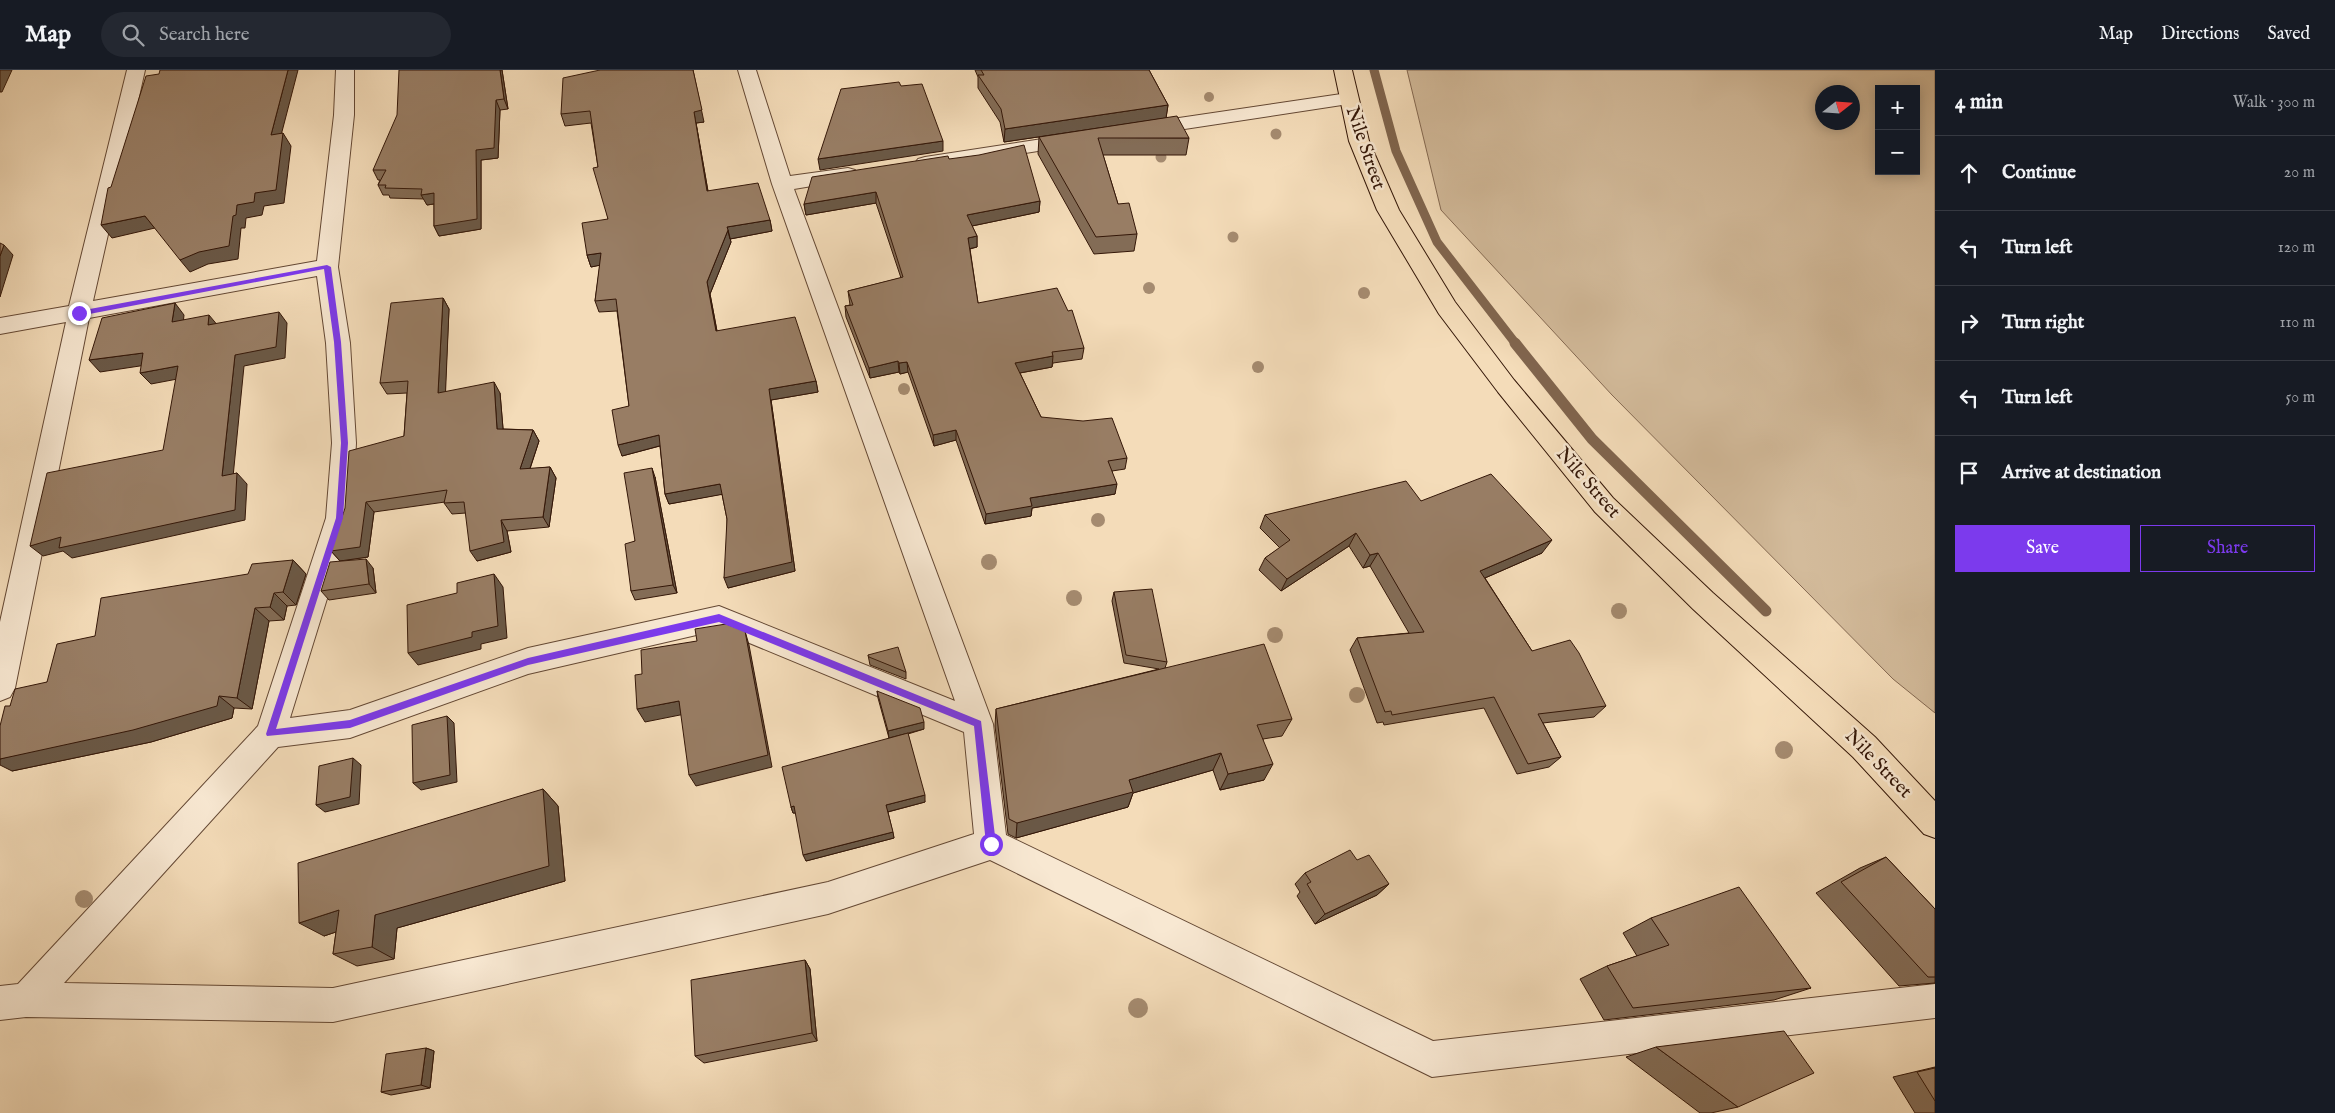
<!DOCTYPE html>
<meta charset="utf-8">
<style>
:root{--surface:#171b24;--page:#242831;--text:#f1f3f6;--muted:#9ea1a6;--line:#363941;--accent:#7c3aed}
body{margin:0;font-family:"IM FELL English",serif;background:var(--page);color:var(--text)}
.controls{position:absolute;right:15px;top:15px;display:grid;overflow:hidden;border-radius:0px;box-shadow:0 2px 12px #0003}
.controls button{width:45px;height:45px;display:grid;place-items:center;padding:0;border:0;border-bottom:1px solid var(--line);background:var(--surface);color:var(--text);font:25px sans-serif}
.compass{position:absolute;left:1815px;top:15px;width:45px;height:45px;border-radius:50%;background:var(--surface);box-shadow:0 2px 12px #0003;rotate:73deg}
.stop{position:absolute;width:15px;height:15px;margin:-11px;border:4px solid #7c3aed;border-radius:50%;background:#fff}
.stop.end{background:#7c3aed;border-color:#fff;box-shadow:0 1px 5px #0008}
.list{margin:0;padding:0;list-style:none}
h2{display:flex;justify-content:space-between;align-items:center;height:65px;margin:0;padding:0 20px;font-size:21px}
h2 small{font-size:16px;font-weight:400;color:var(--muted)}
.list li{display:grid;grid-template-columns:32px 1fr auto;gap:15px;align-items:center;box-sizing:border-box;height:75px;padding:0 20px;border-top:1px solid var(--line)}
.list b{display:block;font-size:19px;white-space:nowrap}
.list em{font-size:16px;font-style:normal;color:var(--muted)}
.actions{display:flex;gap:10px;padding:15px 20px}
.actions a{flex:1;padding:11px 0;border:1px solid var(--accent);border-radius:0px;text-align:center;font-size:18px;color:var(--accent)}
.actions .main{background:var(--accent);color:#fff}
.icon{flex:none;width:28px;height:28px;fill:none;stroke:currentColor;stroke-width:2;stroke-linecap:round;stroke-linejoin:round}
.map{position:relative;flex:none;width:1935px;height:1043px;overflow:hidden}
header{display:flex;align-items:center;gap:30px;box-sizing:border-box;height:70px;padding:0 25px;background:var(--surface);border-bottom:1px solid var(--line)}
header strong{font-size:24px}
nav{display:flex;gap:28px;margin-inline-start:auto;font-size:18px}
.search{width:350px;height:45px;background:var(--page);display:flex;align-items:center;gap:12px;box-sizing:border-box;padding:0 18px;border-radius:28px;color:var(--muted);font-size:19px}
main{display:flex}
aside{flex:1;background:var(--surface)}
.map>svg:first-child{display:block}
</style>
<header>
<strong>Map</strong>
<div class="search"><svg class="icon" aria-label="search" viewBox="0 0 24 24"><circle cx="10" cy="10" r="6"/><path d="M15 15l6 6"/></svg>Search here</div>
<nav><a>Map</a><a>Directions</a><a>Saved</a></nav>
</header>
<main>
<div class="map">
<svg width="1935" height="1043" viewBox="0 0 1935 1043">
<rect width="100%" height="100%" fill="#f4dcb9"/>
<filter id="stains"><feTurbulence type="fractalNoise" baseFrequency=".004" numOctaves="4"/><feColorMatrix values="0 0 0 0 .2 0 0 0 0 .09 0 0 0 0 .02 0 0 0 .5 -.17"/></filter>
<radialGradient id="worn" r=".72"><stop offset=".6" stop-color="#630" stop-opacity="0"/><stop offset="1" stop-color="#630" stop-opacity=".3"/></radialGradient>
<path fill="#d3bb9b" stroke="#846952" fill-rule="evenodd" d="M1407,0h528v643l-42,-34 -281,-284 -171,-185zM1879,19h37v82h-37zM1822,22h30v30h-30z"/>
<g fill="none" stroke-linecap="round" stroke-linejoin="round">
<path stroke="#80654e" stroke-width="9" d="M1374,0l22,81 41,91 79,102"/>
<path stroke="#80654e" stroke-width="11" d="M1515,273l77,96 174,172"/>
<defs>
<path id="minor" d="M127,0h18l-52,231 224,-40 17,-146 2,-45h18v45l-16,152 12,76 6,100 -4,75 -62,200 60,-8 178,-62 191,-42 236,95 -183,-517 -34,-114h18l34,106 58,-8 7,2 3,4 -3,4 -7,2 -54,9 199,535 13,111 427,206 502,-57v34l-503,59 -442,-217 -162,54 -495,108 -307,-5 -26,3v-34l18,-2 240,-258 68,-208 6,-75 -6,-100 -9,-67 -228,42 -74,370 -5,9 -10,4v-79l66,-300 -66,12v-16l69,-12zM718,560l246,102 10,102 -146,48 -495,106 -269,-5 214,-236 72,-9 178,-64z
M1348,23l7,2 3,4 -3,4 -210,32 -7,-2 -3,-4 3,-4 7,-2z
M1075,64l7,2 3,4 -3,4 -157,25 -7,-2 -3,-4 3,-4 7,-2z"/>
<path id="major" d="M1334,0h18l17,71 30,69 56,92 59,78 99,118 100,95 162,144 60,64v37l-11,-4 -71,-77 -160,-148 -98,-97 -97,-120 -59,-78 -62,-104 -28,-69z"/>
</defs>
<use href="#minor" stroke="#644834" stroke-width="2"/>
<use href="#major" stroke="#341708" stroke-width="2"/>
<use href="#minor" fill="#f8e8d2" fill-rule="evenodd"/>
<use href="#major" fill="#f4dcb9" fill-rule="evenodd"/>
</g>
<g fill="#a58b70">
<circle cx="1209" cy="27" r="5"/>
<circle cx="1276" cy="64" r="5.5"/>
<circle cx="1161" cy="87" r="5.5"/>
<circle cx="1233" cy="167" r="5.5"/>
<circle cx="1149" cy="218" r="6"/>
<circle cx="1364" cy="223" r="6"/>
<circle cx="1258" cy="297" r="6"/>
<circle cx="904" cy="319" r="6"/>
<circle cx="1098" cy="450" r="7"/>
<circle cx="989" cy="492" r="8"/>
<circle cx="1074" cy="528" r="8"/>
<circle cx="1619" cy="541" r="8"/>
<circle cx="1275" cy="565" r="8"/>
<circle cx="1357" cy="625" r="8"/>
<circle cx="1784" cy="680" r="9"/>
<circle cx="84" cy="829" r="9"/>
<circle cx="1138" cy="938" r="10"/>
</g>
<path fill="#836c56" stroke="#341708" d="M502,0l6,39 -8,1 -2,48 -17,2v69l-42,7 -5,-10v-22l-7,1 -3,-6 -34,-1 -1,-3h-6l-5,-10 2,-5h-2l-5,-10z
M600,0l104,52 -8,1 12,68 62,29 2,11 -42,8 1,3 -21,52 7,37 99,50 2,11 -47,8 24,171 -67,17 -1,-69 -5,-25 -53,10 -4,-10 -5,-48 -38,10 7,-50 -12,-95 -18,1 -4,-11 5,-36 -9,2 -4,-12 21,-36 -10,-52 -7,-44 -26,3 -4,-12z
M975,0h174l19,35 -2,13 -162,24 -4,-20 -22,-34v-11z
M1039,67l150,1 -3,17h-83l15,49 19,30 -3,17 -40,3 -56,-100z
M949,89l91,42 -1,11 -67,14 5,10v11l-7,2 8,54 106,45 -2,11 -29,4 -1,4 -32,6 21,44 86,41 -2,11 -13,2 3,23 -83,14 -1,8 -46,8 -29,-84 -22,6 -26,-74 -8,2 -1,-2 -29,6 -24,-61 -1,-11 5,-1 -2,-14 53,-13 -25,-75 -70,12 -2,-11z
M443,228l6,11 -4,83 55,1 3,36 30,1 6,11 -9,28 20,-2 6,11 -7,49 -42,4 4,21 -34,9 -11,-48 -14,1 -8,-11 1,-1 -71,10 -6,45 -28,4 -9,-10 73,-115 3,-43 -20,1 -7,-11z
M655,407l22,116 -42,7 -4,-9 4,-50z
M1421,431l121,52 -57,25 47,73 74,55 -12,11 -51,6 18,34 -12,10 -32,7 -33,-66 -100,17 -1,-3 -6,1 -27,-73 7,-12 52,-5 -39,-67 -7,2 -14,-22 -68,45 -22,-21 6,-12 15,-10 -20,-20 5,-13z
M293,490l13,14 -10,31 -9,1 -3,14 -15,1 -17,88 -18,-1 -2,10 -81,24 -139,29 -2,-65 37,-24 48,-46z
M373,498l3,25 -47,7 -8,-9z
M1114,522l53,70 -2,6 127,51 -10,17 -19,3 1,41 -44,10 -7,-20 -80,23 -5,14 -112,31 -8,-4 -13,-108 1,-17 163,-40 -35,-6 -12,-62z
M868,585l38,17v7l-36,-14z
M877,621l47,38 -16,5 17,68 -37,10 6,26 -88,23 -10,-48h-3l-2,-6 98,-69 -11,-40z
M543,719l15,17 7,75 -168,47 -3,31 -37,7 -24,-12 3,-22 -12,4z
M1886,787l49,52v74l-36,3 -83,-93 44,-25z
M1357,790l32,24 -12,11 -62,29 -18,-28 3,-4 -5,-8 10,-11z
M1651,848l160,70 -37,12 -170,20 -24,-41 27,-13 30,-10 -14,-23z
M805,890l5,9 7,72 -113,22 -9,-7z
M1656,977l82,60 -27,6h-11l-74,-56z
M426,978l8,3 -4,37 -39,7 -10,-3z
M1935,997v46h-20l-22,-36z"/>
<path fill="#6a5846" stroke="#341708" d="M0,0h12l-10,22h-2z
M288,0h10l-20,77 -7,-12z
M500,0h2l6,39 -4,-10z
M693,0l11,52 -8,1 14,80 -3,-12 -13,-79z
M496,30l4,10 -2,48 -17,2v69l-42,7 -5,-10 42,-76z
M1168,35l-2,13 -162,24 1,-13z
M283,63l8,13 -7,57 -20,3 -2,9 -16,3 -1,10h-4l-3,31 -30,5 -18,8 -10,-12 57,-55 18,-12z
M943,71v10l-123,19 -2,-11z
M876,122v11l-70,12 -2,-11z
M434,123l5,10 -12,2 -6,-10z
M1040,131l-1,11 -72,15v-12z
M145,146l10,12 -43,10 -11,-13z
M770,150l2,11 -42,8 -3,-12z
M728,160l3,12 -21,52 9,48 -3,-11 -9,-49z
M977,166v11l-9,2v-11z
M4,175l9,10 -13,42v-41z
M601,183l5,11 -15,3 -4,-12z
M443,228l6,11 -4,96 -7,-12z
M175,233l9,12 -2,19 -10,-12z
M279,242l8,11 -2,35 -41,8 -12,121 -10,-11 13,-121z
M209,245l10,12 -11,-2z
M143,283l10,11 -53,8 -11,-12z
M1053,286l-1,11 -38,7 1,-11z
M898,291l1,11 -29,6 -1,-10z
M907,292l1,10 -8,2 -1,-11z
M178,296l10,11 -37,7 -11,-11z
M816,311l2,11 -47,8 24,171 -67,17 -4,-10 45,-189z
M494,312l6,11 4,47 -7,-11z
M533,360l6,11 -13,39 -6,-11z
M956,360v10l-22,6 -1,-11z
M659,365l4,10 -41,11 -4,-11z
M550,397l6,11 -7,49 -6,-10z
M652,398l3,9 22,116 -4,-8z
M237,403l10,11 -2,36 -173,38 -9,-7 -20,5 -13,-10z
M720,414l4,10 -55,10 -4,-10z
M1117,414l-2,10 -83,14 -1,8 -46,8 1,-10 44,-16z
M366,432l8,10 -6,45 -28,4 -9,-10z
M501,450l6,11 4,21 -34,9 -7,-10z
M1356,463l-7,13 -68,45 6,-12z
M1552,470l-10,13 -71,31 9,-13z
M1378,483l-8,13 -7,2 7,-13z
M366,489l7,9 3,25 -7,-9z
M293,490l13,14 -10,31 -13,-13z
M494,504l9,13 4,51 -26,6v5l-63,16 -10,-12 64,-21z
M274,523l13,13 -3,14 -14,-13z
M255,538l14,13 -17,88 -15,-11z
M745,561l4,14 23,122 -76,19 -7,-11z
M219,626l15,12 -2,10 -81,24 -139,29 -12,-6v-6z
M679,631l6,13 -40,8 -8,-13z
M447,646l7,7 3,59 -36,8 -8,-7z
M924,652v7l-35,9 -1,-7z
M1221,683l-8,17 -80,23 -5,14 -112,31 1,-15 112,-43z
M353,688l8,7 -2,39 -34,8 -9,-7z
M1273,694l-9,16 -44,10 8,-16z
M543,719l15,17 7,75 -168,47 -3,31 -22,-12 3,-32z
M925,725v7l-38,10 -1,-7z
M794,736l3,7h-4l-2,-6z
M893,762l1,6 -88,23 -3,-6z
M1389,814l-12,11 -62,29 10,-10z
M339,840l23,13 -38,13 -25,-13z
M805,890l5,9 7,72 -5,-8z
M426,978l8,3 -4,37 -9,-3z"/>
<path fill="#987d64" stroke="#341708" d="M160,0h128l-17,65 12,-2 -7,57 -21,3 -1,9 -17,3 -1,10 -3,1 -4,30 -30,6 -19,8 -35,-44 -44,9 7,-37 3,-1 35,-111 13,-2z
M399,0h101l4,29 -8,1 -2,48 -18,2 1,69 -43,7v-33l-13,2 1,-6 -37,-1 1,-3h-8l8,-15h-13l24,-55z
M600,0h93l9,40 -8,2 13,79 51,-8 12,37 -43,7 1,3 -21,52 9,49 79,-14 21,64 -47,8 23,173 -68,16 3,-59 -7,-35 -55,10 -6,-59 -41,10 -6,-35 17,-4 -13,-107 -21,2 6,-48 -14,2 -5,-32 26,-4 -15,-51 5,-1 -8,-56 -29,3 2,-36z
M981,0h168l19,35 -163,24 -4,-20 -23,-34h6z
M899,12l2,4 21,-2 21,57 -125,18 23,-70z
M1177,46l12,22h-91l20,66 11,-1 8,31 -41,3 -57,-100z
M1024,75l16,56 -73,14 10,21 -9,2 10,65 79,-15 11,23 4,-1 12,38 -32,4 1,4 -38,7 26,54 42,4 29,-3 15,40 -19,3 9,23 -87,14 2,8 -46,8 -30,-84 -23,5 -26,-73 -8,1 -1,-2 -29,7 -24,-62 8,-1 -5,-14 55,-14 -27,-85 -72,12 8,-27 136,-21 1,3 30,-4z
M0,173l4,2 -4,11z
M443,228l-5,95 56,-11 3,47 36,1 -13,39 30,-2 -7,50 -42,3 3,22 -34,9 -6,-49 -20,1 3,-13 -81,12 -6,45 -29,4 14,-43 4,-57 55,-15 4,-55 -28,2 11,-80z
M175,233l-3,19 37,-7 -1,10 71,-13 -3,35 -41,8 -13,121 15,-3 -2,37 -176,38 2,-11 -31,9 17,-73 116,-23 15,-84 -38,7 3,-20 -54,7 13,-42z
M652,398l21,117 -42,6 -6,-47 10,-3 -11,-68z
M1491,404l61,66 -72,31 52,80 38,-11 9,13 27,53 -68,8 23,43 -33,7 -34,-67 -102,18 -1,-4 -6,1 -28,-74 67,-6 -46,-79 -8,2 -14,-22 -69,46 -22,-21 25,-18 -25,-25 141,-34 15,20z
M366,489l3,25 -48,7 9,-29z
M293,490l-10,32 -9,1 -4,14 -15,1 -18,90 -18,-2 -2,10 -84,24 -133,29v-33l5,-20h5l5,-17 32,-7 10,-38 38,-8 6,-38 147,-24 4,-10z
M494,504l4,52 -26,6v5l-64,16 -1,-48 50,-12v-10z
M1152,519l15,73 -41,-7 -12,-63z
M726,554l19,7 23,124 -79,20 -10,-74 -42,8 -2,-34 7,-1 -1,-24 56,-9 -2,-12z
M1264,574l28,75 -35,6 16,39 -45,10 -7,-21 -92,27 4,12 -116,31 -8,-4 -13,-110z
M898,577l8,25 -37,-15 -1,-2z
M877,621l43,17 4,14 -36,9z
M447,646l3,59 -37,8 -1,-58z
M908,663l17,62 -39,10 7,27 -90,23 -9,-49 -3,1 -9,-40z
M353,688l-3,39 -34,8 3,-39z
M543,719l6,77 -174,49 -3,32 -39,7 6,-44 -40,13 -1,-60z
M1350,780l7,10 12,-5 20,29 -64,30 -18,-30 4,-2 -6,-9z
M1886,787l49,52v68h-7l-87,-95z
M1739,817l72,101 -178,20 -26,-42 62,-21 -18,-27z
M805,890l7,73 -117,23 -4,-76z
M1784,961l30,42 -76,34 -82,-60z
M426,978l-5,37 -40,7 5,-38z
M1935,998v33l-18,-29z"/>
<path fill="#7c3aed" d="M327,195l4,2 10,75 7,101 -5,75 -67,211 74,-9 178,-62 191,-44 262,107 15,123 -2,3h-6l-2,-3 -12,-118 -255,-104 -191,43 -178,63 -83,8 -1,-2 70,-216 5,-75 -7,-101 -10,-73 -245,47 -4,-3 4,-2z"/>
<g text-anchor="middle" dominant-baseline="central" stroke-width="5" stroke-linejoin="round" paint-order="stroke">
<g font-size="19" fill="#341708" stroke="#f8e8d2">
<text transform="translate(1365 78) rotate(71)">Nile Street</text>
<text transform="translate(1588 413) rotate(49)">Nile Street</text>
<text transform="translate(1878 694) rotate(46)">Nile Street</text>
</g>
</g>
<rect width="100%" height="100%" filter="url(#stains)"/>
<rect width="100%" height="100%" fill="url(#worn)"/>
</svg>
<div class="controls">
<button>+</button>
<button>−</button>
</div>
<svg class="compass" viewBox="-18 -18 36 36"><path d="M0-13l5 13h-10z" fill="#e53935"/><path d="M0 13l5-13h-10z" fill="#9ea1a6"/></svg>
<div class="stop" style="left:991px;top:774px"></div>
<div class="stop end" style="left:79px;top:243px"></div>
</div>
<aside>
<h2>4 min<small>Walk · 300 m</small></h2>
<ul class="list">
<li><svg class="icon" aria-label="ahead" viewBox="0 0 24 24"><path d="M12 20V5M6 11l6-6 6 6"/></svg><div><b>Continue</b></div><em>20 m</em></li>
<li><svg class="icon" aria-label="left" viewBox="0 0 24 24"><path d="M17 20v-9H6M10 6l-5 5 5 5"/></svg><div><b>Turn left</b></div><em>120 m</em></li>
<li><svg class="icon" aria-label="right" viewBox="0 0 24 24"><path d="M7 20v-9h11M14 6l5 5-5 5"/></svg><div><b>Turn right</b></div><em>110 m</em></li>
<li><svg class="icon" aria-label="left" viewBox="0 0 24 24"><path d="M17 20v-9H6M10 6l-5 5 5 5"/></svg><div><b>Turn left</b></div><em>50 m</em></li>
<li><svg class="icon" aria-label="arrive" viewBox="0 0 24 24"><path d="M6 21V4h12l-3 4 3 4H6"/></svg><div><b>Arrive at destination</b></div></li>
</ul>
<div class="actions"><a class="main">Save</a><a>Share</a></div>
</aside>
</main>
